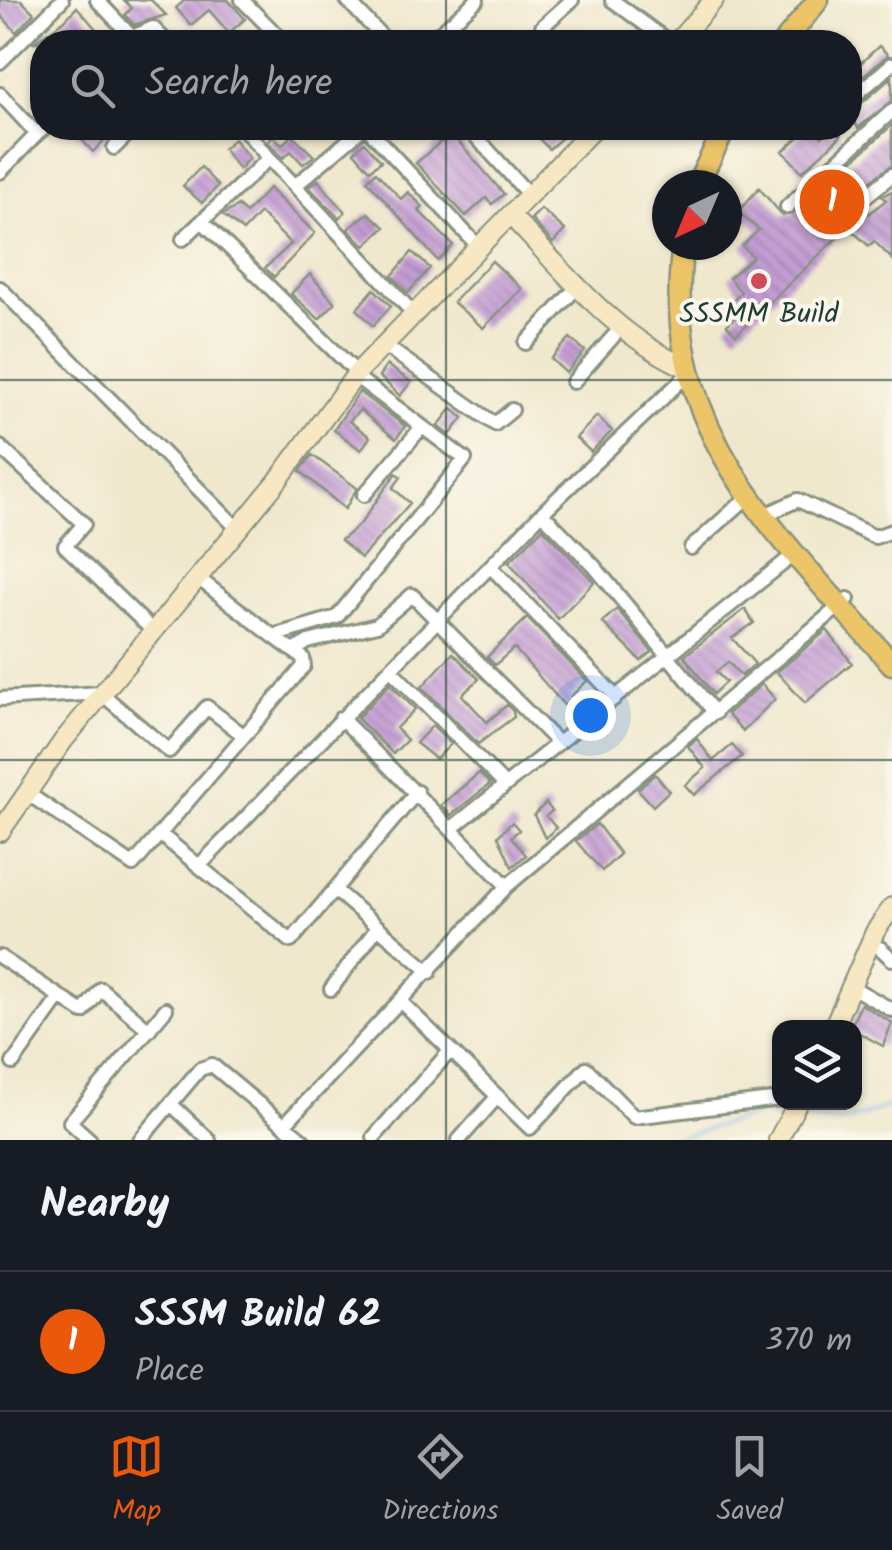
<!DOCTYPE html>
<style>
:root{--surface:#171b24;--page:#20242c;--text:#f1f3f6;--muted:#9ea1a6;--line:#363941;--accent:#ea580c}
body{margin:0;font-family:Kalam,sans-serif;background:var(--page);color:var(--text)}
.controls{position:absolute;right:30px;bottom:30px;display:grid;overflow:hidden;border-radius:20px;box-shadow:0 2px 8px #0004}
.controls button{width:90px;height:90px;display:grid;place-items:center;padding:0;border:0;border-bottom:2px solid var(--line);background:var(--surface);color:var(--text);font:50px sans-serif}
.compass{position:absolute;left:652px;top:170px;width:90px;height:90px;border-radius:50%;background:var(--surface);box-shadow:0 2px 8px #0004;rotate:224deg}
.you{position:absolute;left:590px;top:715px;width:35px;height:35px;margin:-25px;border:8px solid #fff;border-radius:50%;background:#1a73e8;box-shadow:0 0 0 15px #1a73e833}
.badge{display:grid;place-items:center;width:65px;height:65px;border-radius:50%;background:var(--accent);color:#fff;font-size:32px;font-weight:700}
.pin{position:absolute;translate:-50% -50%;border:5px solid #fff;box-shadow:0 2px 10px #0006}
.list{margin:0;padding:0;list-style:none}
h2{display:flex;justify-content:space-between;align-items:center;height:130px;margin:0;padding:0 40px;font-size:42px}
h2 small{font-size:32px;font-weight:400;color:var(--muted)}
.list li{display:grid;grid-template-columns:65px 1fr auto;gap:30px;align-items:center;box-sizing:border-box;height:140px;padding:0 40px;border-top:2px solid var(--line)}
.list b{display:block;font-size:38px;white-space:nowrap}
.list p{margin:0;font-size:32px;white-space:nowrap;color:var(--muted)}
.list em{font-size:32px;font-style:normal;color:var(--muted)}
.icon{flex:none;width:55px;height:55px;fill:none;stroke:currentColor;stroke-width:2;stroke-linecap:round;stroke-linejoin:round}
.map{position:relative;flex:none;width:892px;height:1140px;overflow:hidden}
.search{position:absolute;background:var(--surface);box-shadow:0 2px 8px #0004;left:30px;right:30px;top:30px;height:110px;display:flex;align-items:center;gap:25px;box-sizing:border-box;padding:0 35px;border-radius:40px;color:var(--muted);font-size:38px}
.sheet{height:270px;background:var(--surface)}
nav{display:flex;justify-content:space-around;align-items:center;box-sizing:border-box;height:140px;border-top:2px solid var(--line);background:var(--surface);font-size:28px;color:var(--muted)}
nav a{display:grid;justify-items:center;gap:5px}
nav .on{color:var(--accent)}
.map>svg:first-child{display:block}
</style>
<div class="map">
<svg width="892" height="1140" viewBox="0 0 892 1140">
<defs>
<pattern id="building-back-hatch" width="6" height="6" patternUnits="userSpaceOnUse" patternTransform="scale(2.5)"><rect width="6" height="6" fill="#c49cd4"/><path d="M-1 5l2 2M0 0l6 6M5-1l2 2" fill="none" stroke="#9f80ad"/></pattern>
</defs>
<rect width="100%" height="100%" fill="#fbf7ec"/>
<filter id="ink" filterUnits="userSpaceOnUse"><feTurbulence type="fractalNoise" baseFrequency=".01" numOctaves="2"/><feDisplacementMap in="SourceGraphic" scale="20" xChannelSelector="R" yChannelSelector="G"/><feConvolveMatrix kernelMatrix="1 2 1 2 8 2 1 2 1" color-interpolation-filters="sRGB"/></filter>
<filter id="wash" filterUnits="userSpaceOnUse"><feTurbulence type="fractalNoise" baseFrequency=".0048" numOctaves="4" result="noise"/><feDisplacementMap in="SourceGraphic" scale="40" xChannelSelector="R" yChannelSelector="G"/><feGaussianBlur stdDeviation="2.25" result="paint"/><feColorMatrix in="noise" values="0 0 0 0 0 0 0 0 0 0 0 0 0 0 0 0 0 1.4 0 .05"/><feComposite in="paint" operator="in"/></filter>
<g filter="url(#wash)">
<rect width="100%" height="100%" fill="#f0e8cd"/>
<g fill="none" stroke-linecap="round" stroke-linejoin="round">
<path stroke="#74b5e9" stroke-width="2.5" d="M797,1117l48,5 47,-17
M671,1140l91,-27 22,2"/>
</g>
<g id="blocks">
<path fill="url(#building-back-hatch)" d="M0,0h21l13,13 -18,19 -16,-18z
M124,0h27l15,15 -32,10 -9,-10 7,-7z
M185,0h43l17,19 -16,14 -20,-23 -18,15 -15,-17z
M77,7l30,35h-73l31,-22z
M879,46l9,9 -37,31 -1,-13z
M892,77v24l-34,27 -8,-15z
M892,125v40l-33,24 -4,9 14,16 17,-14 -4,-4 10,-5v68l-18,-18 -5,5 -21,-19 -112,108 -9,-10 12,-12 -9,-9 11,-12 -12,-14 24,-21 -11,-11 17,-16 -21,-18 21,-24 24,28 19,-9 9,9 13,-13 -7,-10z
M71,128h28l8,9 -14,15z
M529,128h32l5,6 -17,15z
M809,128l13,9 11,-9 8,8 -39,36 -19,-21z
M451,133l53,61 -12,10 -6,-6 -20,18 -50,-53z
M292,135l22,21 -11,8 -12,-13 -8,7 -15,-16 5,-6 9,9z
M234,139l15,19 -10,11 -16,-20z
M364,142l17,19 -11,9 -16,-18z
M201,167l17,19 -16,17 -19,-17z
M376,172l25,27 7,-7 15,15 -4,4 34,34 -15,16 -71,-81z
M318,180l27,32 -6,6 -30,-31z
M269,188l46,45 -41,44 -9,-9 26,-24 -31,-31 -17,18 -20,-16 15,-9 8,7z
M541,209l24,21 -12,13 -22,-24z
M368,213l17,14 -20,19 -17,-17z
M412,252l18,16 -22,25 -16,-17z
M492,261l30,28 -39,39 -30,-26z
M310,274l25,29 -16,16 -28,-25z
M374,289l17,17 -18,20 -16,-17z
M570,338l15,13 -19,22 -15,-14z
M387,365l24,17 -11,14 -21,-20z
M359,392l46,34 -9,13 -36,-29 -11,11 21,16 -9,13 -27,-20z
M452,408l11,10 -13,17 -12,-9z
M597,416l15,15 -21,21 -15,-14z
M312,455l45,33 -12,21 -45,-38z
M396,473l5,4 -8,11 17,15 -49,55 -20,-18 20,-17z
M543,528l51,54 -36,37 -49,-57z
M617,609l35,43 -11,9 -39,-39z
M745,609l9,14 -22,15 23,26 -14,12 -13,-14 -12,10 10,10 -13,12 -29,-38z
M527,618l60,63 -16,15 9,9 -8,9 -58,-66 -19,17 -8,-8z
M827,630l25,33 -47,40 -28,-31z
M453,653l26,26 -17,16 25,27 20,-17 6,6 1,6 -36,27 -56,-57z
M390,684l25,25 -19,19 11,12 -14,14 -36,-36z
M762,684l13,15 -32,32 -16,-17z
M432,726l19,18 -15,15 -20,-16z
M697,739l16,22 19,-16 10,11 -48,39 -9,-10 20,-17 -17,-22z
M479,773l11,11 -39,31 -10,-10z
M655,774l14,17 -16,15 -15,-17z
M546,803l6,8 -6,5 10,12 -11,10 -11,-23z
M512,822l7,8 -8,7 15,18 -14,12 -14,-31z
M597,824l23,30 -18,17 -26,-30z
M861,1004l31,19 -9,23 -33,-18z"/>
</g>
</g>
<g filter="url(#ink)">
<use href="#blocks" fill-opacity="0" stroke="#889280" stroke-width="2.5"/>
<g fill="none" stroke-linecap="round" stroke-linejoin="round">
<defs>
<path id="street" d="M97,0l35,37 21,-9 14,14
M242,0l42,42
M347,0l40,42
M612,0l57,42
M429,42l48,-42
M557,42l-15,-15 30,-27
M0,62l62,-62
M0,94l37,40 7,-6
M850,100l42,-36
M243,128l26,30
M367,128l112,119
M468,128l62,68
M114,148l20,-20
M0,172l37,-38
M296,185l67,-57
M865,197l27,-22
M787,207l105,-96
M203,222l154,151
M183,239l86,-81 144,155
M0,288l238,241
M526,343l52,-57
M384,345l111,79 17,-14
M573,382l46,-52
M0,447l84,77 -19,22 89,86
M364,495l58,-68
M542,513l52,53 121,147
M767,514l31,-14 77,37 17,-6
M691,548l59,-53
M491,567l125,130
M198,578l75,58
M295,650l13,-8 69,-17 35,-30 146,148
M390,669l115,116
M0,699l101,-6 68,58 38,-44 36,28
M341,718l166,168
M27,793l106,72 171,-199 -1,-8 -30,-22 64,-19 128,-158 -110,-83
M452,828l344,-275
M161,835l130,106 126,-149
M199,866l343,-353 146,-139
M335,890l95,82
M880,948l12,11
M0,957l83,55 18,-23 48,41
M331,989l47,-62
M857,990l35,20
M401,1002l129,126 56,-60 48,49 146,-18
M13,1063l47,-66
M171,1104l38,36
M284,1125l19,15
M374,1137l76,-86
M90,1140l-20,-18 96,-113
M140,1140l60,-71 12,-4 72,60 223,-239 341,-287
M459,1140l38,-43"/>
<path id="secondary" d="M677,42l37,-42
M511,216c55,57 103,120 176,152
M0,832l63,-91 213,-258 81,-110 237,-245
M833,1028l42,-96 17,-25
M778,1140l20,-38"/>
<path id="primary" d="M784,42l34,-42
M697,185l28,-57
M683,245c-26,187 98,291 209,419"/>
</defs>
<use href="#street" stroke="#889280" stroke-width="18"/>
<use href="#secondary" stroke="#889280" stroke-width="22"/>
<use href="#primary" stroke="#889280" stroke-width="25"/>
<use href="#street" stroke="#fff" stroke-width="12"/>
<use href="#secondary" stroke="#f7e8c3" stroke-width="18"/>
<use href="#primary" stroke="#ecc569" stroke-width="20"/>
</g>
</g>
<path fill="none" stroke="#1f3d34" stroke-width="2.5" stroke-opacity="0.55" d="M446,0v42M446,128v1012M0,380h892M0,760h892"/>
<circle fill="#d1495b" stroke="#fbf7ec" stroke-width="4" cx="759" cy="281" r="10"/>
<g text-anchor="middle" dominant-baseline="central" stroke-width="8" stroke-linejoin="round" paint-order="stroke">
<g font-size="28" fill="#1f3d34" stroke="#fbf7ec">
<text x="759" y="314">SSSMM Build</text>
</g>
</g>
</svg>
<div class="controls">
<button><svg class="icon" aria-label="layers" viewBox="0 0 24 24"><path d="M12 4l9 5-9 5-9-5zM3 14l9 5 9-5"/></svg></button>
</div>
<svg class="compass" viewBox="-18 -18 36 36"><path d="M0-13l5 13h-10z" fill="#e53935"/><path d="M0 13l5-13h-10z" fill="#9ea1a6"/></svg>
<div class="you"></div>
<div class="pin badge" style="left:832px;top:202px">1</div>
<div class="search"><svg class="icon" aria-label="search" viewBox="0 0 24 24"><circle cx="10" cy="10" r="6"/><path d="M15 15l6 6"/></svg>Search here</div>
</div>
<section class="sheet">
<h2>Nearby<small></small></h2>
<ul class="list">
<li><span class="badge">1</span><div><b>SSSM Build 62</b><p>Place</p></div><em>370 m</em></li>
</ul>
</section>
<nav>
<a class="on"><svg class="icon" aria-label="map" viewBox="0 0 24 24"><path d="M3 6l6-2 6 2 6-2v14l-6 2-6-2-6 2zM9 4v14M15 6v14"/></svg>Map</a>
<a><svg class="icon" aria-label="directions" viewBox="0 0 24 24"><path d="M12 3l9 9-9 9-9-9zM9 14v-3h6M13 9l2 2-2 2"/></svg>Directions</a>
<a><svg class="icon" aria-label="saved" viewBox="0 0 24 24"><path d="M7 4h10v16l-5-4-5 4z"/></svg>Saved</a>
</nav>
